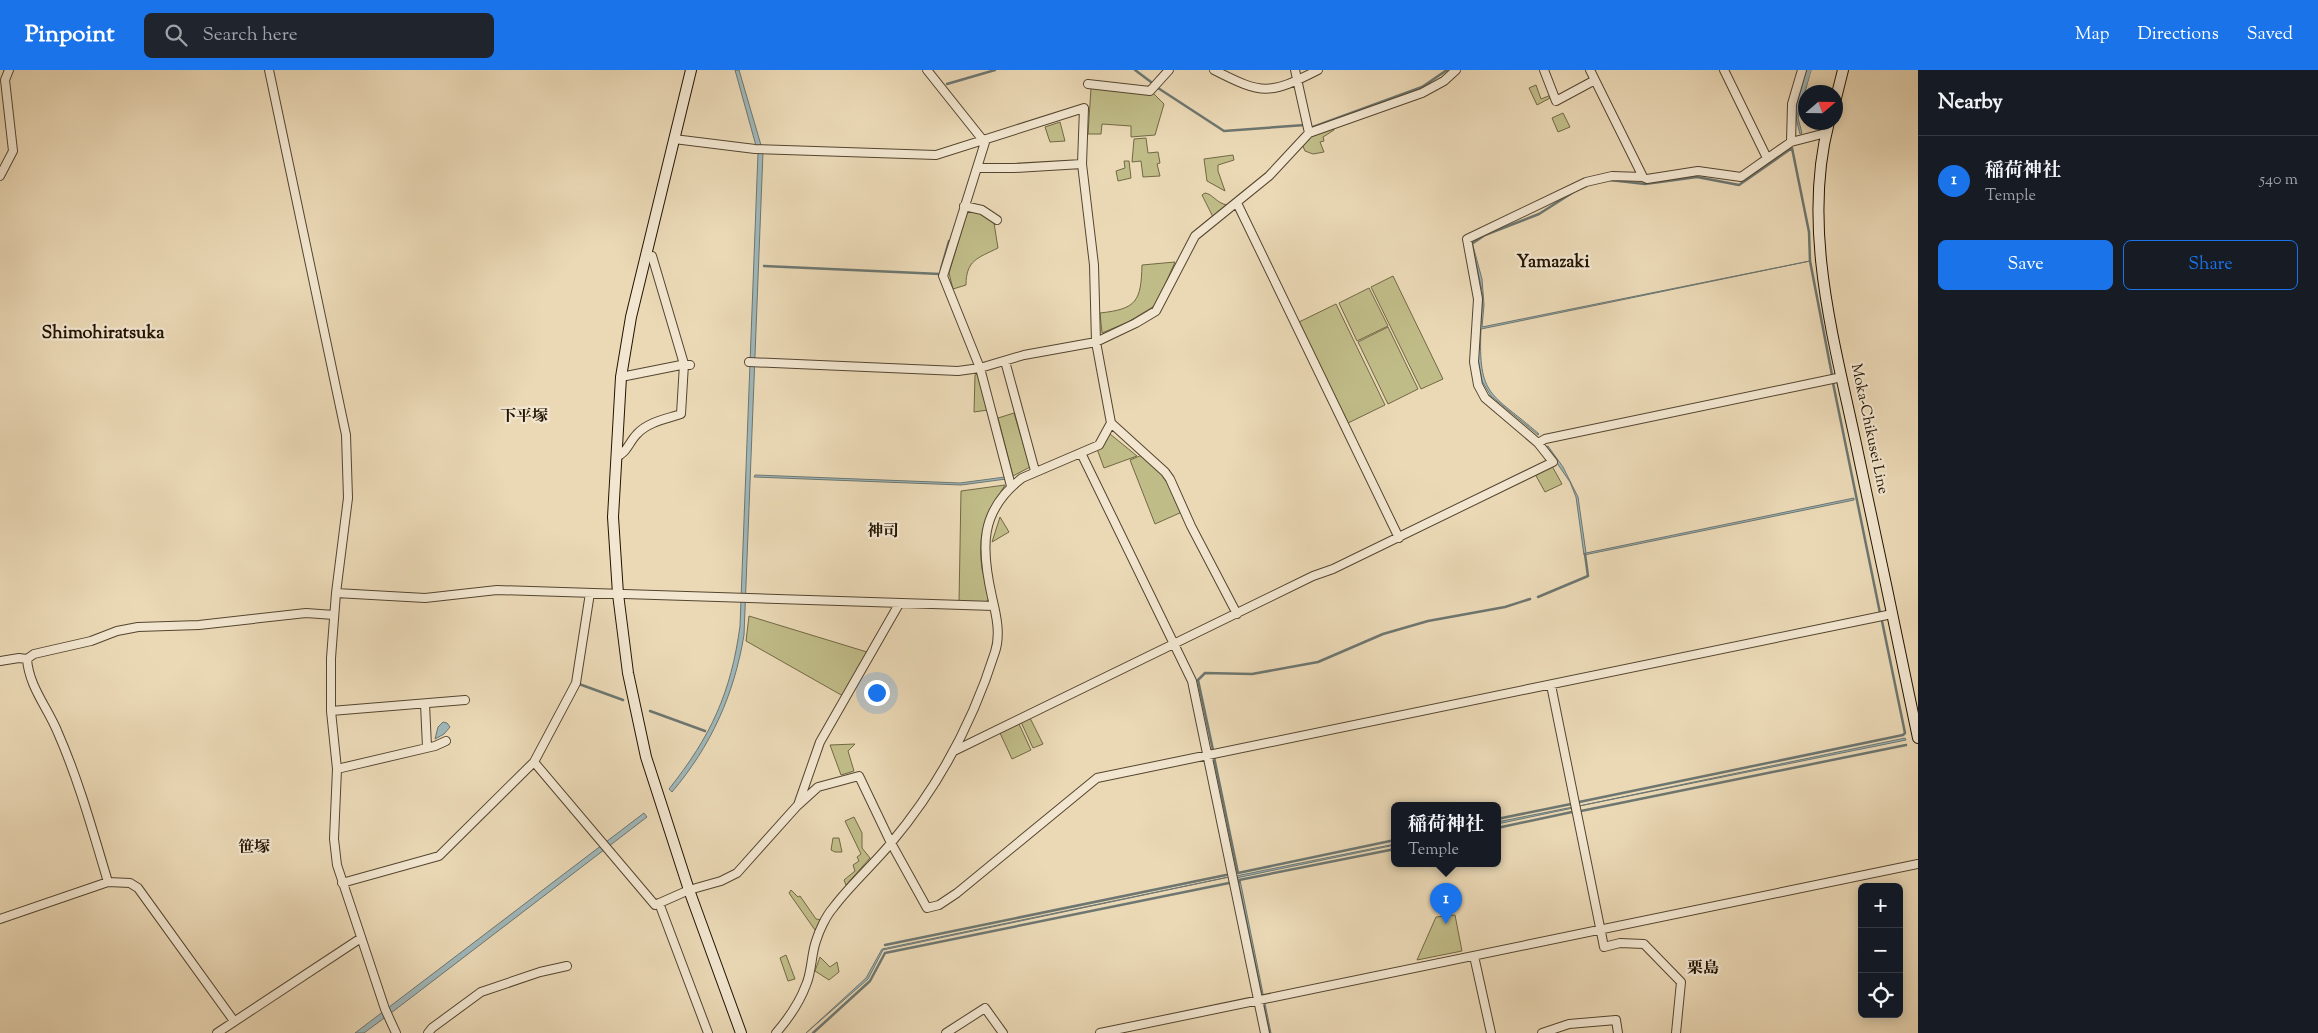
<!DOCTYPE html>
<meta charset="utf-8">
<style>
:root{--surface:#171b24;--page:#20242c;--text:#f1f3f6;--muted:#9ea1a6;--line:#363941;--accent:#1a73e8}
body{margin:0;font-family:"Sorts Mill Goudy","Noto Serif JP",serif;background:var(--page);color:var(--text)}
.controls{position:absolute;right:15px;bottom:15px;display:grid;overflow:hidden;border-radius:8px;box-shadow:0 2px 12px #0003}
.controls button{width:45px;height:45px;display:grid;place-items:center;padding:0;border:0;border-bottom:1px solid var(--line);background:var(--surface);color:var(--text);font:25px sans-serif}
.compass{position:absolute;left:1798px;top:15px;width:45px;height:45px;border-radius:50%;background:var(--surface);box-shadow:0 2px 12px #0003;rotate:70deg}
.you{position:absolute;left:876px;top:622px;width:18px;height:18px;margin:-12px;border:4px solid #fff;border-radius:50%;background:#1a73e8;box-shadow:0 0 0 8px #1a73e833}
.badge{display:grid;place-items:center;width:32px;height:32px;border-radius:50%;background:var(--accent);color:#fff;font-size:16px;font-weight:700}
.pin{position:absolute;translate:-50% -41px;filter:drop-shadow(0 1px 2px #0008)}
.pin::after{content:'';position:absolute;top:26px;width:18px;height:15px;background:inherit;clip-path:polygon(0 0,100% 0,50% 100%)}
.popup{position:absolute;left:1391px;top:732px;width:110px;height:65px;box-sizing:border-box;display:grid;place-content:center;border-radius:8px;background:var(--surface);filter:drop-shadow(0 1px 4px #0005);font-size:16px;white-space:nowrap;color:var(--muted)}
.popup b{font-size:19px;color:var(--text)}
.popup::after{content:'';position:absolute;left:50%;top:100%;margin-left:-10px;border:10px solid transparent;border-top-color:var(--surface)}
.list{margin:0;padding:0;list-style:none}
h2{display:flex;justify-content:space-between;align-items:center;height:65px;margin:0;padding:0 20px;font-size:21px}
h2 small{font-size:16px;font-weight:400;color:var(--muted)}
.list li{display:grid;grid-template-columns:32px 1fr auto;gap:15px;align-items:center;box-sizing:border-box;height:90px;padding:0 20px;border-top:1px solid var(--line)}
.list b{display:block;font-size:19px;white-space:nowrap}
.list p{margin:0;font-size:16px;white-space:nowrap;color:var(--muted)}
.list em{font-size:16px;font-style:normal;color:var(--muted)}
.actions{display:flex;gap:10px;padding:15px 20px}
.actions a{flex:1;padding:11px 0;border:1px solid var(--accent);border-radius:8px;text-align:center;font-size:18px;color:var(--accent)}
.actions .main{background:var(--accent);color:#fff}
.icon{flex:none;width:28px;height:28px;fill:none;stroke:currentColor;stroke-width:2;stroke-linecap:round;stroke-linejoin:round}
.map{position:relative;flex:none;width:1918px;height:963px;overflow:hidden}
header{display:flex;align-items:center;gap:30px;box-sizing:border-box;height:70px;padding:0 25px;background:var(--accent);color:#fff}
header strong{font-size:24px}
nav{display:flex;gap:28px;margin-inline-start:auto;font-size:18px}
.search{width:350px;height:45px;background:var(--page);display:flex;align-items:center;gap:12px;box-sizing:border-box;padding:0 18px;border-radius:8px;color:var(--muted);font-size:19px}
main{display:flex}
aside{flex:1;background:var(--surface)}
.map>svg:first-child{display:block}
</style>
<header>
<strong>Pinpoint</strong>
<div class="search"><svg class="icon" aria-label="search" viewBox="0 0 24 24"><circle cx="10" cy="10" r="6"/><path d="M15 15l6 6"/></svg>Search here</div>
<nav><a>Map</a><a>Directions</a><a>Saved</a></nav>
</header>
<main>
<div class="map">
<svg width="1918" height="963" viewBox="0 0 1918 963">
<rect width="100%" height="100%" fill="#ebd9b6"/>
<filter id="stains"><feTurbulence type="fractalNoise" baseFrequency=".004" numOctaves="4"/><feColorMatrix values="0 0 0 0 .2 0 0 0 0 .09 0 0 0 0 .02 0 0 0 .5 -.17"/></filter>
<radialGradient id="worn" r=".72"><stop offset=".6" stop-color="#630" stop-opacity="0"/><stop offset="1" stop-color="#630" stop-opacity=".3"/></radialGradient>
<path fill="#c0bc88" stroke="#716845" d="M1536,15l5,14 10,-4 1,2 -15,8 -8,-17z
M1091,18l55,6 6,-2 12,12 -9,31 -24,2v-11l-29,-2 -1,10h-13z
M1563,43l7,14 -12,5 -6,-14z
M1060,52l5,19 -15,1 -5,-15z
M1333,57l1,3 -11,7 1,4 -4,1 4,10 -11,2 -8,-3 -3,-7 8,-9z
M1146,68l2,15 10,-1 2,11 -3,1 3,12 -17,1 -2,-16 -9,1 2,-23z
M1233,85l1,5 -16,5v6l7,20 -18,-10 -3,-22z
M1124,91h5l2,17 -13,3 -2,-10 9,-3z
M1205,123c8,1 11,10 22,12l-14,12 -11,-22z
M968,140l14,4 12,9 4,25c-20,10 -32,12 -32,37l-13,4 -4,-16z
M1175,192l-19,43 -28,17 -26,11 -2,-20c37,-4 41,-12 42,-48z
M1393,206l50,103 -22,10 -50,-102z
M1369,218l19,38 -31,15 -18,-38z
M1336,234l49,101 -37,18 -49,-101z
M1388,257l30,62 -30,15 -30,-62z
M978,304l10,36 -14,2 1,-37z
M1014,343l16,54 -17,9 -15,-58z
M1110,364l27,22 -33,12 -7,-19z
M1142,385l21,17 19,40 -27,12 -25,-64z
M1552,396l10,18 -17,8 -10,-18z
M1005,415c-19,31 -28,47 -23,84 2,10 7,20 7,31l-6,3h-24l2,-112z
M1000,447l9,15 -17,10z
M749,546l118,36 -24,44 -97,-55z
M1030,648l13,26 -10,4 -12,-26z
M1019,654l12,26 -19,9 -12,-26z
M855,674l-7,7 6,20 -13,4 -11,-30z
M854,747l8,16v15l8,10 -24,27 -2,-5 11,-9 -2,-6 6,-4 -2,-4 4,-3 -16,-33z
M833,768h6l3,14h-7l-4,-2z
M791,820l7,7 2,-1 16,23 6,1 -7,10 -26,-37z
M1455,845l7,36 -45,9 19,-43z
M786,885l9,24 -7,2 -8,-23z
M820,887l10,10 7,-5 2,10 -10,8 -14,-9z"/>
<path fill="#9fb7ba" stroke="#6d7670" d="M735,0h4l24,82 -19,483c-10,60 -33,111 -72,157l-3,-3c42,-53 62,-96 71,-163l18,-473z
M1811,0l-13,48 4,15 -2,1 -4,-16z
M1472,172l10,37 2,26 -2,22 328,-66 -329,68c-3,69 10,63 58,105l-1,1 -47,-39 -9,-15 -4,-22 5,-63z
M1548,376l15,21 15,30 8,56 268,-55v2l-270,55 -8,-58 -6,-15 -24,-35z
M755,405l205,8 45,-6 1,2 -45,6 -207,-8z
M443,652l4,1 3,4 -6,7 -9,5 3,-12z
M1905,668l1,2 -327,66z
M1573,737v1l-76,16v-2z
M644,743l3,4 -256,196 -27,20h-9z
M1395,774v1l-159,33v-2z
M1229,807l-346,73 -15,29 -62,54 60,-55 16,-29z
M1238,809l2,1 31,153h-1z"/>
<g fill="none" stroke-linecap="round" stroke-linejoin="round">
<path stroke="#6d7670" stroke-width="2.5" d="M1135,0l16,12
M947,14l48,-14
M1158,18l66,43 81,-6
M1313,57l109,-40 25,-17
M1610,110l35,4 52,-7 42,8 53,-37 17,84 1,29 22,114
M1473,173l12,-8 54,-21 33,-21
M764,196l176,8
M941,199l8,-28
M1833,313l47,230
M1538,527l50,-21 -3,-22
M579,614l44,16
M650,641l55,20
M1213,680l-15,-70 7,-7 47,1 66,-12 65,-28 45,-13 77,-14 25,-8
M1214,687l24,116 157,-33
M1579,732l324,-67 2,-2 -23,-112
M1581,741l325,-66
M1497,749l74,-15
M1497,758l75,-16
M1239,812v-2l156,-31
M885,875l341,-70
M813,963l57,-52 15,-28 344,-70"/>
<path stroke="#9fb7ba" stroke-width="8" d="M1795,39l12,-39"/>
<defs>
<path id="street" d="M269,0l77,365 2,63 -12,95 -5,65v53l6,58 -3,70 3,26 48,144 11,24
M927,0l55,69
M1214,0c49,25 55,25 104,0
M1295,0l14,63
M1544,0l12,31 39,-21
M1590,0l53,107
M1724,0l43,88
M1088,14l62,7 19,-21
M674,69l81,10 181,6 148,-47 -2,56 12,101 2,77 15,81 -12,22 -77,33c-43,33 -41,70 -30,119 4,17 9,37 3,55 -22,70 -57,135 -104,191 -18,22 -41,42 -58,65 -7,8 -14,23 -17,33 -5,14 -4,31 -10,44 -7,19 -17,33 -30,48
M986,69l-43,137 37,92 31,118
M1791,72l1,-38 10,-34
M977,98h37l68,-4
M0,106l13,-25 -8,-71 4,-10
M1237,133l162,335
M964,136l18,4 15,10
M1005,291l30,110
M749,292l209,9 22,-3 44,-13 72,-13 40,-19 20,-12 39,-75 74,-60 40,-43 113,-40 22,-12 12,-11
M621,307l60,-12h9
M1111,353l54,49 5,7 21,47 46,88
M1538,373l7,-4 297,-62
M1081,383l111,228 73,352
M616,387c11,-4 13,-15 21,-23 11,-12 29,-15 44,-20l3,-50 -32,-108
M336,523l89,5 72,-8 497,16
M27,589c2,28 21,49 31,74 21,48 35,99 50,149
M0,591l19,-3 8,1 7,-5 57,-13 26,-10 21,-4 61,-2 107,-12 28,2
M1551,615l53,262 16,-4 24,1 37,38 -5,51
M425,634l2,43
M331,641l134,-11
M954,681l359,-175 20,-7 220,-107 -15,-19 -53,-45 -7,-13 -4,-23 4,-63 -11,-60 119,-57 26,-6 31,1 4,2 51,-8 43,6 50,-35 35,-9
M534,692l121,143 34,-15 32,-9 16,-8 60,-67 21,-19 41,-11 32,67 36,65 12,-3 18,-12 140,-115 795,-164
M337,699l98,-23 11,-5
M798,735l22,-63 79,-138
M342,813l97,-27 95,-94 42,-79 14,-90
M659,833l49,130
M0,849l108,-37 22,1 8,5 96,133
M1474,886l17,77
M217,963l144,-95
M428,963l4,-5 49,-36 59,-20 27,-6
M946,963l39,-25 18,25
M1100,963l818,-169
M1542,963l27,-9 47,-4 2,13"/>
<path id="secondary" d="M691,0l-60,247 -10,60 -8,140 5,77 10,79 18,84 43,133 52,143
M1836,28l7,-28
M1829,52c-29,110 8,228 30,336 20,93 40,187 59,280"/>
</defs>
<use href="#street" stroke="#54452f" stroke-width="10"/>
<use href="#secondary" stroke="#221402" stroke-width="12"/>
<use href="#street" stroke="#f2e6d0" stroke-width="8"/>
<use href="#secondary" stroke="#f2e6d0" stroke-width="10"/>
</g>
<g text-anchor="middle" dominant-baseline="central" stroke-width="4.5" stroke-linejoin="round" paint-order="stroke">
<g font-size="15" fill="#221402" stroke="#f2e6d0">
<text transform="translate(1869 359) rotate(78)">Moka-Chikusei Line</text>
</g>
<g font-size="16" font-weight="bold" fill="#221402" stroke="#f2e6d0">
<text x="524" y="347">下平塚</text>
<text x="883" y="462">神司</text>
<text x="254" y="778">笹塚</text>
<text x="1703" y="899">栗島</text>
</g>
<g font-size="18" font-weight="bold" fill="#221402" stroke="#f2e6d0">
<text x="1553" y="193">Yamazaki</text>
<text x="103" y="264">Shimohiratsuka</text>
</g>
</g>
<rect width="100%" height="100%" filter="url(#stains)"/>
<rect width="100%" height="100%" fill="url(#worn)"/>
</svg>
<div class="controls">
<button>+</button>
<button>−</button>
<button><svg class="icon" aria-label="locate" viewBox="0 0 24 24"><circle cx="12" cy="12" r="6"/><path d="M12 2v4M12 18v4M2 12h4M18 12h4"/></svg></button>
</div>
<svg class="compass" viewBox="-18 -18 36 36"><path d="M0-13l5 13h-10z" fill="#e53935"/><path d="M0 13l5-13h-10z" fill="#9ea1a6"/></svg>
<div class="you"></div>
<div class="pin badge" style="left:1446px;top:854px">1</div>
<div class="popup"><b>稲荷神社</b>Temple</div>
</div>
<aside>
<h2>Nearby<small></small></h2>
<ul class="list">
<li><span class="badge">1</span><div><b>稲荷神社</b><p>Temple</p></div><em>540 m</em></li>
</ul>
<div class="actions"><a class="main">Save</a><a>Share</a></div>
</aside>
</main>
